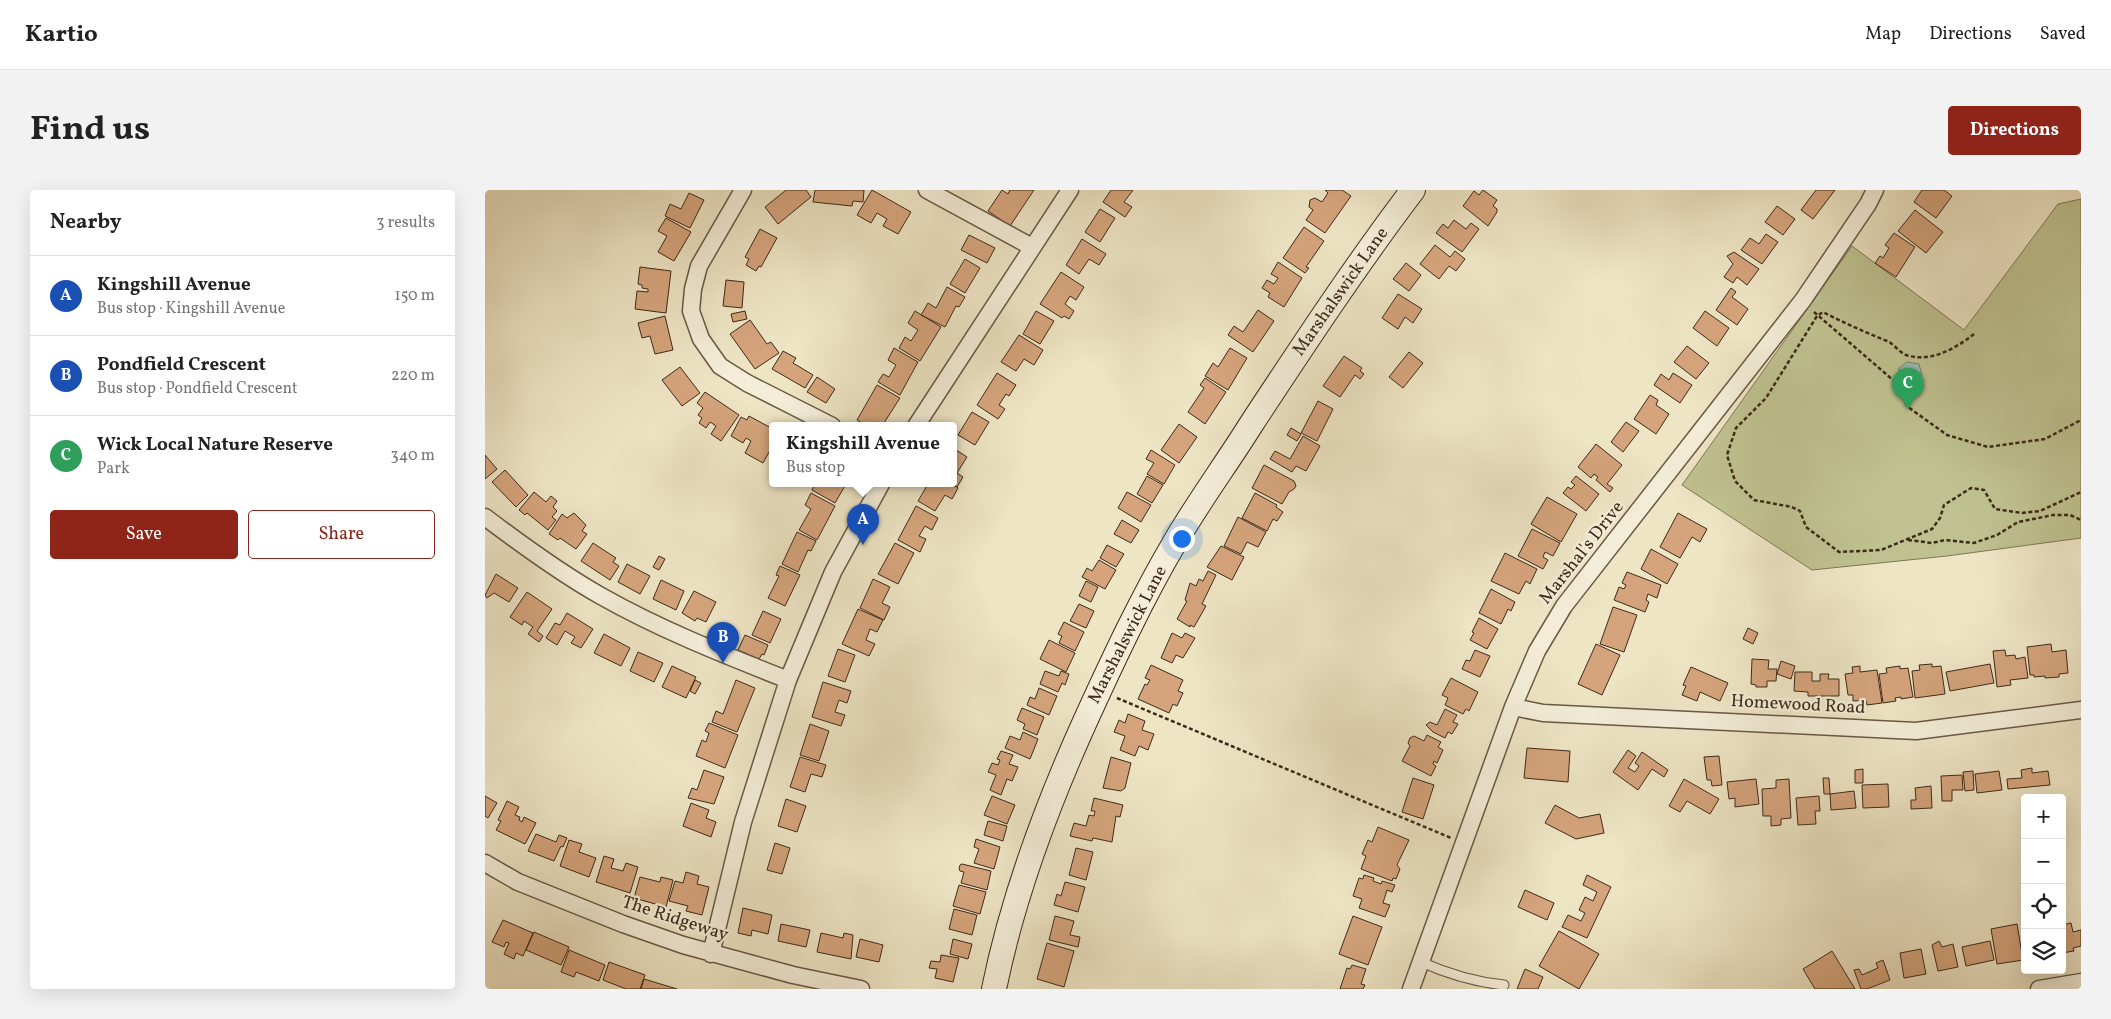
<!DOCTYPE html>
<meta charset="utf-8">
<style>
:root{--surface:#fff;--page:#f2f2f2;--text:#222;--muted:#767676;--line:#e0e0e0;--accent:#8f2418}
body{margin:0;font-family:Vollkorn,serif;background:var(--page);color:var(--text)}
.controls{position:absolute;right:15px;bottom:15px;display:grid;overflow:hidden;border-radius:5px;box-shadow:0 5px 20px #0002}
.controls button{width:45px;height:45px;display:grid;place-items:center;padding:0;border:0;border-bottom:1px solid var(--line);background:var(--surface);color:var(--text);font:25px sans-serif}
.you{position:absolute;left:696px;top:348px;width:18px;height:18px;margin:-12px;border:4px solid #fff;border-radius:50%;background:#1a73e8;box-shadow:0 0 0 8px #1a73e833}
.badge{display:grid;place-items:center;width:32px;height:32px;border-radius:50%;background:var(--accent);color:#fff;font-size:16px;font-weight:700}
.pin{position:absolute;translate:-50% -41px;filter:drop-shadow(0 1px 2px #0008)}
.pin::after{content:'';position:absolute;top:26px;width:18px;height:15px;background:inherit;clip-path:polygon(0 0,100% 0,50% 100%)}
.popup{position:absolute;left:284px;top:232px;width:188px;height:65px;box-sizing:border-box;display:grid;place-content:center;border-radius:5px;background:var(--surface);filter:drop-shadow(0 1px 4px #0005);font-size:16px;white-space:nowrap;color:var(--muted)}
.popup b{font-size:19px;color:var(--text)}
.popup::after{content:'';position:absolute;left:50%;top:100%;margin-left:-10px;border:10px solid transparent;border-top-color:var(--surface)}
.list{margin:0;padding:0;list-style:none}
h2{display:flex;justify-content:space-between;align-items:center;height:65px;margin:0;padding:0 20px;font-size:21px}
h2 small{font-size:16px;font-weight:400;color:var(--muted)}
.list li{display:grid;grid-template-columns:32px 1fr auto;gap:15px;align-items:center;box-sizing:border-box;height:80px;padding:0 20px;border-top:1px solid var(--line)}
.list b{display:block;font-size:19px;white-space:nowrap}
.list p{margin:0;font-size:16px;white-space:nowrap;color:var(--muted)}
.list em{font-size:16px;font-style:normal;color:var(--muted)}
.actions{display:flex;gap:10px;padding:15px 20px}
.actions a{flex:1;padding:11px 0;border:1px solid var(--accent);border-radius:5px;text-align:center;font-size:18px;color:var(--accent)}
.actions .main{background:var(--accent);color:#fff}
.icon{flex:none;width:28px;height:28px;fill:none;stroke:currentColor;stroke-width:2;stroke-linecap:round;stroke-linejoin:round}
.map{position:relative;flex:none;width:1596px;height:799px;overflow:hidden;border-radius:5px}
header{display:flex;align-items:center;gap:30px;box-sizing:border-box;height:70px;padding:0 25px;background:var(--surface);border-bottom:1px solid var(--line)}
header strong{font-size:24px}
nav{display:flex;gap:28px;margin-inline-start:auto;font-size:18px}
.intro{display:flex;align-items:center;justify-content:space-between;box-sizing:border-box;height:120px;padding:0 30px}
h1{margin:0;font-size:35px}
.button{padding:12px 22px;border-radius:5px;background:var(--accent);color:#fff;font-size:18px;font-weight:700}
main{display:flex;gap:30px;padding:0 30px}
aside{flex:1;background:var(--surface);border-radius:5px;box-shadow:0 5px 20px #0002}
.map>svg:first-child{display:block}
</style>
<header>
<strong>Kartio</strong>
<nav><a>Map</a><a>Directions</a><a>Saved</a></nav>
</header>
<div class="intro"><h1>Find us</h1><a class="button">Directions</a></div>
<main>
<aside>
<h2>Nearby<small>3 results</small></h2>
<ul class="list">
<li><span class="badge" style="background:#1a4fb4">A</span><div><b>Kingshill Avenue</b><p>Bus stop · Kingshill Avenue</p></div><em>150 m</em></li>
<li><span class="badge" style="background:#1a4fb4">B</span><div><b>Pondfield Crescent</b><p>Bus stop · Pondfield Crescent</p></div><em>220 m</em></li>
<li><span class="badge" style="background:#2e9e5b">C</span><div><b>Wick Local Nature Reserve</b><p>Park</p></div><em>340 m</em></li>
</ul>
<div class="actions"><a class="main">Save</a><a>Share</a></div>
</aside>
<div class="map">
<svg width="1596" height="799" viewBox="0 0 1596 799">
<rect width="100%" height="100%" fill="#eee5c5"/>
<filter id="stains"><feTurbulence type="fractalNoise" baseFrequency=".004" numOctaves="4"/><feColorMatrix values="0 0 0 0 .2 0 0 0 0 .09 0 0 0 0 .02 0 0 0 .5 -.17"/></filter>
<radialGradient id="worn" r=".72"><stop offset=".6" stop-color="#630" stop-opacity="0"/><stop offset="1" stop-color="#630" stop-opacity=".3"/></radialGradient>
<path fill="#bfc290" stroke="#7e7654" d="M1596,9v339l-134,18 -135,14 -130,-85 170,-239 112,84 94,-126z"/>
<path fill="#9abfb1" stroke="#758374" d="M1422,172l12,2 3,11 -7,11 -14,-3 -2,-15z"/>
<path fill="#d5a47c" stroke="#3d2a19" d="M301,0h20l5,7 -33,27 -13,-17z
M330,0h49l-1,12 -10,-1 -1,5 -39,-4z
M387,0l39,22 -13,22 -15,-8 4,-7 -10,-6 -6,10 -14,-8z
M517,0l6,4 2,-4h24l-24,36 -22,-15z
M626,0h22l-9,12 8,5 -7,10 -22,-15z
M840,0h17l9,6 -26,37 -19,-13 7,-10 -4,-3 1,-7 5,-2 7,4 6,-9z
M998,0l14,10 -4,6 4,3v3l-9,14 -25,-20 11,-15 5,4z
M1331,0h19l-22,29 -12,-9z
M1437,0h22l8,6 -16,22 -22,-16z
M204,3l15,7 -14,28 -25,-12 5,-12 11,5z
M1292,16l18,13 -12,16 -18,-13z
M615,19l15,9 -15,24 -15,-10z
M1430,20l28,22 -17,21 -28,-22z
M181,28l25,14 -17,29 -16,-9 9,-16 -9,-5z
M969,30l12,9 5,-6 8,6 -17,23 -26,-19 7,-9 5,4z
M819,37l20,14 -18,26 3,1 -4,5 -22,-15z
M275,39l17,9 -16,29 -2,-1 -3,5 -10,-6 3,-6 -4,-2z
M1409,43l21,14 -19,30 -21,-14 5,-7 3,2 6,-10 -4,-3z
M1281,44l12,8 -16,22 -21,-14 9,-12 9,6z
M484,45l26,13 -8,15 -26,-13z
M597,49l24,15 -7,11 -10,-6 -10,15 -13,-9z
M950,55l15,12 5,-6 10,8 -9,12 -7,-5 -10,13 -19,-15z
M1249,62l25,17 -12,16 -10,-8 -4,6 -9,-6 9,-13 -6,-8z
M480,69l15,9 -15,25 -15,-9z
M793,72l24,16 -18,29 -16,-10 2,-4 -8,-5 5,-8 7,4 4,-6 -7,-4z
M921,73l15,12 -12,16 -16,-12z
M155,77l31,4 -5,42 -31,-4 2,-18 11,1v-3l-6,-1v-3l-4,-1z
M576,82l23,15 -8,13 -6,-4 -5,8 9,7 -5,8 -5,-3 -2,2 -22,-14z
M241,90l18,2 -2,26 -19,-2z
M462,97l18,10 -6,10 -3,-1 -11,21 -24,-12 7,-12 8,5z
M1246,98l5,4 -4,5 16,12 -11,16 -21,-15z
M913,104l24,15 -9,14 -8,-6 -7,12 -16,-11z
M773,120l16,11 -21,31 -25,-17 6,-9 9,6z
M260,121l2,8 -14,3 -2,-8z
M430,121l26,16 -21,34 -21,-13 6,-11 6,4 7,-11 -10,-7z
M551,121l18,10 -14,23 -17,-10z
M1220,121l24,17 -12,18 -24,-18z
M180,126l8,34 -18,4 -5,-18 -8,2 -4,-15z
M265,130l17,24 4,-2 8,11 -24,16 -25,-35z
M534,145l24,15 -9,15 -10,-6 -8,12 -15,-9z
M1202,156l22,17 -13,16 -22,-17z
M409,158l24,14 -18,33 -22,-13 5,-8 6,3 7,-12 -8,-5z
M745,158l17,10 -19,32 -23,-14 8,-13 5,4z
M298,161l13,7 -3,5 20,12 -8,13 -33,-19z
M924,162l14,11 -20,25 -14,-11z
M859,166l18,12 -2,3 4,3 -4,5 -5,-4 -15,22 -17,-11z
M195,177l20,26 -18,13 -20,-26z
M512,183l19,12 -7,11 -3,-2 -7,11 6,4 -7,10 -21,-14z
M1188,183l19,12 -12,18 -26,-18 7,-11 8,6z
M332,187l18,12 -9,14 -19,-11z
M720,188l21,14 -21,32 -17,-12 16,-24 -4,-3z
M392,195l23,13 -18,28h-15l-10,-6z
M220,202l34,23 -18,26 -10,-7 5,-8 -6,-4 -4,6 -7,-5 3,-5 -4,-3 5,-7 -6,-5z
M1165,205l8,5 -2,5 13,9 -13,20 -22,-15z
M833,211l15,8 -16,32 -16,-8z
M487,222l17,10 -14,23 -17,-10z
M264,226l24,13v16l-10,18 -18,-10 6,-12 -5,-3 -3,5 -12,-7 10,-19 6,3z
M1141,232l13,9 -16,21 -12,-10z
M694,234l18,13 -18,26 -18,-13z
M806,238l10,6 -4,7 -10,-6z
M818,246l17,10 -14,25 -10,-5 -4,6 -22,-13 5,-8 15,8z
M1111,254l26,21 -15,19 6,4 -3,4 -14,-12 2,-3 -4,-3 -3,4 -13,-11z
M468,258l14,9 -10,16 6,4 -6,10 -4,-3z
M666,260l24,15 -11,19 -17,-10 7,-11 -8,-4z
M0,265l12,14 -12,10z
M779,275l30,16 2,5 -2,3 -5,3 -7,12 -30,-16z
M20,280l23,25 -12,12 -24,-25z
M662,286l16,9 -11,18 -15,-9z
M1091,286l23,18 -13,17 -23,-18 5,-6 3,2 4,-4 -4,-3z
M330,294h31l-11,19 -23,-13z
M443,294h24l6,4 -6,11 -7,-4 -10,16 -17,-10z
M49,302l12,10 5,-6 6,5 -4,6 4,4 -5,6 4,3 -8,10 -21,-17 -2,2 -6,-5z
M642,302l24,13 -10,17 -23,-14z
M326,303l24,13 -18,34 -18,-10 12,-21 -6,-4z
M770,303l22,12 -1,2 7,5 -6,9 -4,-2 -6,12 -25,-13z
M1062,307l30,17 -16,28 -30,-18z
M431,316l22,12 -6,12 -7,-4 -6,10 7,3 -6,13 -22,-12z
M89,323l12,12 -4,6 5,3 -11,15 -16,-11 -2,2 -9,-6 13,-20 5,4z
M1193,323l29,16 -7,13 -8,-5 -12,21 -20,-11z
M753,327l28,15 -8,15 -11,-5 -6,12 -17,-8z
M637,330l17,10 -8,13 -17,-9z
M1047,339l28,14 -7,13 -8,-4 -2,5 5,3 -5,9 -25,-13z
M312,342l19,9 -5,10 -3,-1 -10,22 -16,-8z
M108,353l23,15 -3,4 6,4 -9,14 -29,-19z
M410,353l19,10 -16,31 -20,-10z
M622,355l17,9 -8,13 -16,-9z
M736,356l23,11 -12,23 -25,-13z
M1166,359l27,15 -11,20 -26,-15z
M1020,363l32,16 -7,15 -4,-3 -7,13 -28,-13z
M174,366l6,3 -6,11 -6,-3z
M614,370l17,10 -11,19 -23,-12 5,-9 5,3z
M142,374l23,12 -10,18 -22,-12z
M295,376l20,9 -15,31 -17,-8 11,-22 -3,-1z
M723,381l8,4 -14,29 4,2 -12,21 -4,-2v2l-13,-8 10,-18 -2,-1 5,-17 6,3 3,-7 4,2z
M1142,382l34,13 -4,13 -9,-4 -2,6 3,2 -4,10 -31,-12 5,-13 5,2 2,-4 -4,-2z
M11,384l22,14 -9,14 -15,-9 -7,5 -2,-3z
M388,389l17,8 -8,16 8,4 -6,13 -24,-12z
M176,390l23,11 -8,19 -23,-11z
M601,391l12,6 -7,15 -12,-6z
M1006,399l24,13 -4,9 -3,-2 -7,15 -22,-11z
M209,401l22,11 -10,20 -9,-4 -2,3 -13,-8z
M42,402l25,17 -15,22 6,5 -4,6 -11,-8 5,-7 -9,-6 -2,4 -12,-8z
M594,414l15,7 -8,17 -16,-7z
M1128,417l24,8 -13,37 -24,-8z
M373,419l25,11 -6,12 -7,-3 -4,11 9,4 -6,12 -27,-12z
M278,421l18,8 -11,24 -18,-8z
M82,423l26,16 -12,19 -10,-5 4,-6 -10,-6 -8,14 -11,-7 9,-15 5,2z
M994,428l19,11 -11,20 -17,-9 4,-7 -2,-1z
M579,432l20,10 -9,19 -16,-8 3,-7 -4,-2z
M1263,438l10,5 -5,11 -10,-5z
M687,443l10,5 3,-5 10,5 -12,20 -7,-3 -4,8 -11,-5z
M119,444l26,14 -9,18 -27,-13z
M260,445l23,10 -4,10 -2,-1 -3,5 -21,-9z
M564,450l26,13 -9,19 -26,-13z
M1111,454l24,11 -18,40 -24,-11z
M1566,454l1,8 14,-2 2,23 -9,1v3l-14,1v-2l-11,1v-2h-4l-3,-28z
M353,459l17,6 -10,27 -17,-6z
M990,460l15,6 -10,21 -18,-8 4,-9 4,1z
M1520,460l1,6 9,-1 1,4 9,-2 3,21 -18,2 1,5 -14,2 -4,-36z
M153,462l25,11 -9,19 -24,-11z
M1267,469l17,1 -1,9h9l-1,12h-9v6h-11v-2l-5,-1z
M1296,471l14,5 -4,13 -14,-5z
M1447,474v3l9,-1 4,28 -30,4 -3,-27 8,-1 -1,-5z
M1505,474l4,19 -44,8 -4,-19z
M666,475l32,15 -5,11 5,2 -6,13 -4,-2 -4,9 -31,-14 7,-15 2,1 3,-5 -5,-2z
M187,476l24,11 -10,21 -24,-11z
M1375,476v6l17,-2 5,33 -15,2 -1,-5 -13,1v-6h-5l-3,-21 8,-1 -1,-6z
M1415,476v3l8,-1 5,29 -12,2v-2l-6,1 1,3 -13,2 -4,-29 8,-1 -1,-5z
M1206,477l37,16 -8,18 -20,-9 -3,9 -15,-6 4,-9 -3,-1z
M560,481l14,5 2,-5 8,3 -4,11 -3,-2 -4,9 -18,-8z
M1310,482h17v9h8v-7h9l-1,5h11v17h-31v-4l-14,-1z
M966,488l27,14 -9,19 -3,-2 -3,5 -18,-9 3,-7 -6,-3z
M210,490l6,3 -6,11 -5,-3z
M251,490l19,8 -18,44 -25,-10 4,-11 7,3z
M338,492l28,9 -4,12 -8,-3 -4,12 10,3 -4,11 -29,-9z
M554,498l18,8 -8,19 -22,-10 3,-8 5,2z
M537,518l22,9 -7,18 -14,-6 2,-5 -8,-4z
M960,519l12,6 -4,7 5,2 -6,10 -4,-2 -3,6 -12,-6 -7,-7 4,-3 7,3z
M643,524l17,7 -3,9 12,4 -6,16 -9,-4 -4,10 -15,-6 5,-14 -11,-4 5,-12 6,3z
M224,533l29,12 -13,33 -29,-12 6,-16 4,2 3,-9 -4,-2z
M325,534l19,7 -10,30 -19,-6z
M538,542l15,7 -8,20 -25,-11 5,-12 10,4z
M942,545l14,7 -3,5 5,3 -6,13 -3,-2 -1,3 3,2 -5,10 -29,-15 8,-15 -2,-3 2,-5 4,-2 10,5z
M1042,558l43,3 -2,31 -44,-4z
M1143,560l8,6 -8,12 7,4 4,-6 -4,-3 7,-11 26,18 -4,7 -12,-8 -14,21 -25,-18z
M516,561l12,4 -4,9 9,3 -6,14 -5,-2 -6,16 -11,-5 6,-15 -8,-3 4,-9 6,2 2,-5 -3,-1z
M1234,566l3,29 -10,1 -1,-6h-4l-3,-23z
M315,567l26,8 -4,12 -11,-3 -6,18 -15,-5z
M626,567l20,6 -6,25 -4,3 -18,-3z
M1547,578v5l16,-2 2,14 -42,4 -1,-10 15,-1 -1,-8z
M1378,579v14h-8v-13z
M219,580l20,7 -10,27 -26,-6 4,-10 5,2z
M1488,581l1,19 -9,1 -2,-19z
M1514,581l3,19 -25,3 -2,-19z
M1477,585l1,15h-11v11h-10l-1,-25z
M928,588l21,7 -11,34 -21,-7z
M1338,588h6l1,16h-6z
M1199,589l35,20 -9,15 -23,-13 -7,11 -11,-6z
M1271,589l3,25 -24,3v-9l-6,1 -2,-17z
M1304,589l2,39 -10,1v6l-10,1v-10h-8l-1,-27 14,-1v-8z
M1403,594l1,23 -26,1 -1,-23z
M1446,596l1,22 -21,1v-9h5l-1,-12z
M1369,601l2,17 -25,2 -1,-16z
M0,606l12,7 -9,15 -3,-2z
M507,606l23,9 -8,19 -23,-9z
M1334,606l1,15h-5l1,13 -18,1 -2,-27z
M609,608l29,7 -3,12 -4,-1 -4,26 -19,-4 -1,3 -22,-5 4,-13 12,3 3,-11 5,1 1,-5h-4z
M301,609l20,7 -9,26 -19,-6z
M22,611l12,6 -4,8 5,2 -1,3 3,2 2,-5 12,6 -11,21 -29,-14 5,-9 -3,-1z
M206,613l18,7 -3,8 10,4 -5,15 -28,-11z
M1070,615l24,13 21,-4 4,19 -28,6 -31,-16z
M503,631l19,5 -4,15 -19,-6z
M893,637l31,13 -12,25 3,4 -4,10 -3,-1 -1,3 -31,-12 5,-13 -4,-2 6,-14 4,2z
M51,644l20,8 3,-7 8,3 -4,9 -2,-1 -7,15 -26,-10z
M491,649l24,8 -6,22 -20,-6 5,-14 -5,-2z
M84,650l13,4 -3,8 17,6 -7,19 -29,-11z
M290,653l15,5 -8,26 -15,-4z
M591,658l17,4 -7,28 -17,-5z
M119,666l10,3 -3,9 12,3 3,-8 12,4 -8,26 -34,-11z
M477,674l29,7 -4,19 -26,-7 3,-11 -4,-1 -1,-2 1,-4z
M201,682l13,4 -2,8 12,3 -7,28 -16,-4 2,-5 -19,-5 6,-20 8,2z
M879,685l10,3 -1,3 8,3 1,-3 13,4 -3,7 -5,-2 -4,13 7,2 -5,12 -26,-9 3,-9 -9,-3 6,-18 4,1z
M1102,685l24,12 -24,51 -25,-11 6,-12 13,6 4,-8 -6,-3 6,-13 8,4 4,-9 -14,-7z
M155,687l20,5 1,-5 12,3 -7,27 -32,-9z
M580,692l20,5 -7,25 -24,-7 3,-11 4,2z
M474,695l27,7 -6,22 -27,-8z
M1040,700l29,13 -7,17 -29,-13z
M258,718l29,7 -4,19 -16,-4 -1,6 -13,-3z
M469,719l23,6 -5,20 -23,-6z
M570,726l19,5 -4,14 10,2 -2,10 -29,-7z
M868,726l29,11 -14,38 -29,-11z
M18,730l30,13 -10,23 -7,-3 -2,6 -10,-5 5,-11 -3,-1 -2,5 -12,-5z
M1586,733l2,9 8,-2v16l-8,2 1,3 -12,2v-28z
M296,734l29,6 -4,17 -28,-6z
M1532,734l6,36 -26,4 -6,-35z
M1074,741l40,23 -20,35 -40,-23z
M49,742l35,15 -8,18 -35,-15z
M336,743l22,5 1,-5 9,2 -2,24 -34,-7z
M375,749l23,6 -4,17 -23,-5z
M468,749l19,5 -4,15 -18,-5z
M1454,751l3,6 11,-3 5,23 -20,4 -6,-26z
M1505,751l4,19 -28,6 -4,-19z
M562,753l27,8 -10,36 -27,-8z
M1436,759l5,25 -22,4 -4,-25z
M84,760l36,15 -6,16 -23,-9 -2,5 -13,-5z
M1347,761l23,38h-40l-12,-20z
M456,765l18,3 -6,24 -18,-4 2,-9 -8,-1 2,-7 9,1z
M1398,770l7,20 -23,9h-6l-7,-19 5,-1 3,6 16,-7 -2,-5z
M124,772l36,13 -5,14h-14l-23,-9z
M867,775l14,4 -5,15 4,1 -2,4h-23l7,-21 3,1z
M1040,779l18,8 -5,12h-21z
M159,789l33,10h-36z"/>
<g fill="none" stroke-linecap="round" stroke-linejoin="round">
<defs>
<path id="lane" d="M936,772c27,12 54,20 83,23"/>
<path id="street" d="M258,0l-44,76 -6,23 -2,22 10,28 19,27 27,17 85,43
M442,0l105,57
M431,236l154,-236
M0,327c37,28 75,56 116,79 60,34 124,59 187,84
M1028,517l30,6 373,18 165,-21
M0,673l33,19 105,42 60,21 110,30 68,14
M226,764l32,-132 45,-142 45,-108 48,-88
M926,799l102,-282 24,-56 27,-45 239,-306 65,-96 7,-14
M1554,799l42,-7"/>
<path id="secondary" d="M509,799c19,-94 53,-184 93,-272 27,-59 55,-119 88,-175 24,-41 52,-79 77,-119 52,-79 104,-158 161,-233"/>
</defs>
<use href="#lane" stroke="#695944" stroke-width="11"/>
<use href="#street" stroke="#695944" stroke-width="19"/>
<use href="#secondary" stroke="#3d2a19" stroke-width="26"/>
<path stroke="#3d2a19" stroke-width="2.5" stroke-dasharray="4 2.5" stroke-linecap="butt" d="M1329,122l79,68 15,27 39,28 41,12 57,-8 36,-19
M1489,144c-19,15 -44,29 -68,21 -7,-3 -12,-11 -19,-14 -22,-9 -43,-18 -64,-29l-6,4 -51,82 -30,30 -9,27 8,26 19,19 38,7 8,4 6,16 33,25 42,-2 51,-21 8,-11 4,-13 27,-17 13,2 11,19 27,4 18,-2 41,-19
M1423,350l24,3 13,-3 29,3 23,-8 21,-13 35,-7h17l11,5
M632,508l334,140"/>
<use href="#lane" stroke="#f4eed9" stroke-width="9"/>
<use href="#street" stroke="#f4eed9" stroke-width="16"/>
<use href="#secondary" stroke="#f4eed9" stroke-width="24"/>
</g>
<g text-anchor="middle" dominant-baseline="central" stroke-width="4.5" stroke-linejoin="round" paint-order="stroke">
<g font-size="18" fill="#3d2a19" stroke="#f4eed9">
<text transform="translate(856 102) rotate(-55)">Marshalswick Lane</text>
<text transform="translate(1097 363) rotate(-52)">Marshal's Drive</text>
<text transform="translate(643 445) rotate(-63)">Marshalswick Lane</text>
<text transform="translate(1313 515) rotate(3)">Homewood Road</text>
<text transform="translate(190 729) rotate(18)">The Ridgeway</text>
</g>
</g>
<rect width="100%" height="100%" filter="url(#stains)"/>
<rect width="100%" height="100%" fill="url(#worn)"/>
</svg>
<div class="controls">
<button>+</button>
<button>−</button>
<button><svg class="icon" aria-label="locate" viewBox="0 0 24 24"><circle cx="12" cy="12" r="6"/><path d="M12 2v4M12 18v4M2 12h4M18 12h4"/></svg></button>
<button><svg class="icon" aria-label="layers" viewBox="0 0 24 24"><path d="M12 4l9 5-9 5-9-5zM3 14l9 5 9-5"/></svg></button>
</div>
<div class="you"></div>
<div class="pin badge" style="left:378px;top:355px;background:#1a4fb4">A</div>
<div class="popup"><b>Kingshill Avenue</b>Bus stop</div>
<div class="pin badge" style="left:238px;top:473px;background:#1a4fb4">B</div>
<div class="pin badge" style="left:1423px;top:219px;background:#2e9e5b">C</div>
</div>
</main>
